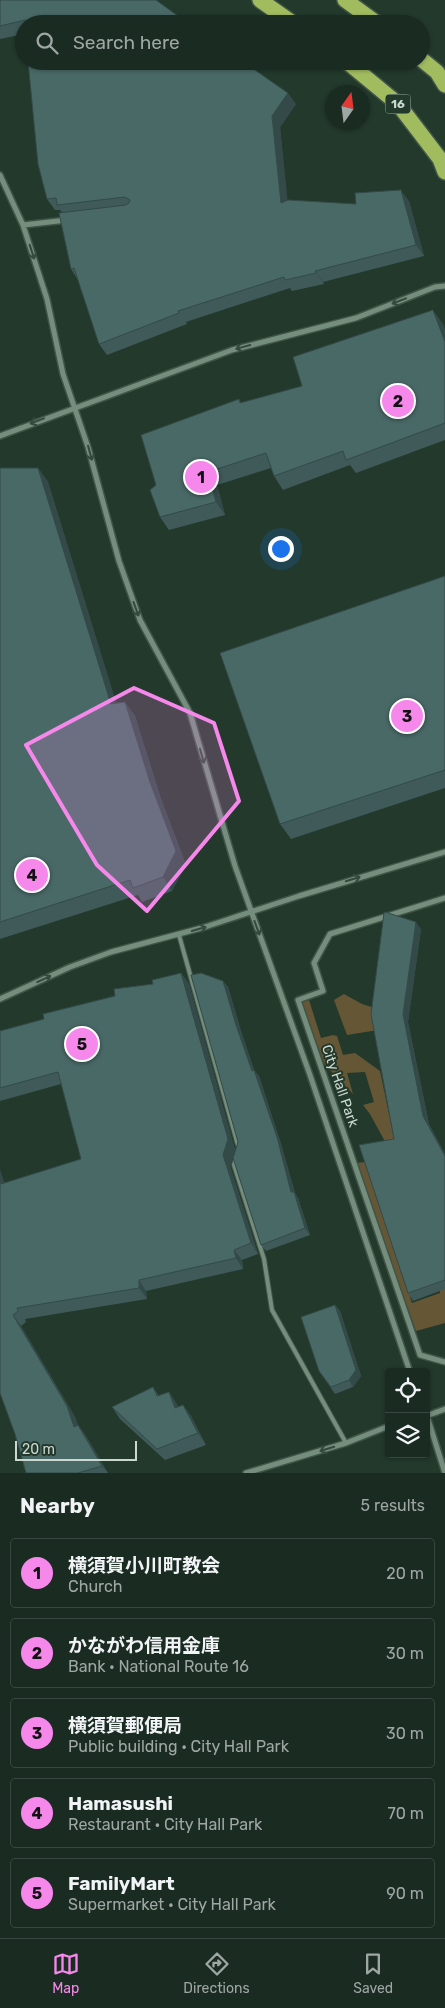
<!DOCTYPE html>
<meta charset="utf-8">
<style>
:root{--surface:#1a2b21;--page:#23332a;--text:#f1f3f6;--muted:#9fa7a5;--line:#38473f;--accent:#f788eb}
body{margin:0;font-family:Rubik,"Noto Sans JP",sans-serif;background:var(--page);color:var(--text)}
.controls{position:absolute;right:15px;bottom:15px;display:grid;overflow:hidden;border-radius:5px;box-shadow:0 1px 4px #0004}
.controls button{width:45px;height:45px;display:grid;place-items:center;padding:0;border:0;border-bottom:1px solid var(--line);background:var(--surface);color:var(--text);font:25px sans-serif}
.compass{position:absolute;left:325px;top:85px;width:45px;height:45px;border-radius:50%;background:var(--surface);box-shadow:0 1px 4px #0004;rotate:14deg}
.scale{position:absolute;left:15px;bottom:12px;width:122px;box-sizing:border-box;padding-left:5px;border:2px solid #cad8cf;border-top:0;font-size:14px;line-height:18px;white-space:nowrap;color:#cad8cf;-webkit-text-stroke:4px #23392c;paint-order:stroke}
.you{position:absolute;left:280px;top:548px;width:18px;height:18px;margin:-12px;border:4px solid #fff;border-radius:50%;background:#1a73e8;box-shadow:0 0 0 8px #1a73e833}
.badge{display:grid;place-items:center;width:32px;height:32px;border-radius:50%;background:var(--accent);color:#111;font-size:16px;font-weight:700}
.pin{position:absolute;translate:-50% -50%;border:2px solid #fff;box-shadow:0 1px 5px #0006}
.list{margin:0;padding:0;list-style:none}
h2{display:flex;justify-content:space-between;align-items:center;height:65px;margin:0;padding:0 20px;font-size:21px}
h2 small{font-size:16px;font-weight:400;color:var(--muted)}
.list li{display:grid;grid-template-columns:32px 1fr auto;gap:15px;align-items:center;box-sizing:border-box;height:70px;margin:0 10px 10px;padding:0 10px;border:1px solid var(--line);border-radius:5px}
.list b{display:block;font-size:19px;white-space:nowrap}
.list p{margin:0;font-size:16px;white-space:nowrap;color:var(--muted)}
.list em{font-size:16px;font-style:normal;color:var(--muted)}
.icon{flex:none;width:28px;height:28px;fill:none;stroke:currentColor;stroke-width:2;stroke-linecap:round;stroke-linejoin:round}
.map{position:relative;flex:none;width:445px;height:1473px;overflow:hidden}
.search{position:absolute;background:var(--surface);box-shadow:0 1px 4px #0004;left:15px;right:15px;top:15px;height:55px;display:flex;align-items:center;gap:12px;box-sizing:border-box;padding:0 18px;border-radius:28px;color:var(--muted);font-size:19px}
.sheet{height:465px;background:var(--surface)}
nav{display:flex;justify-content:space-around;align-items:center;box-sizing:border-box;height:70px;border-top:1px solid var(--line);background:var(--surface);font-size:14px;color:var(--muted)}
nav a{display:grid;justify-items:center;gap:2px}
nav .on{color:var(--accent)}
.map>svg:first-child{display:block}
</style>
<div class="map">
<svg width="445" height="1473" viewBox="0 0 445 1473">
<rect width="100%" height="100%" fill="#23392c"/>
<path fill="#655736" d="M344,994l18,10 16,5v21l-31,5 -13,-35z
M309,1000l12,38 12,-3 4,1 6,19 12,-2 25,18 13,62 52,95v95l-29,8 -60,-168 10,-1 46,141 28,-10v-3l-52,-143 -18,-33 -7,-9 11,-3 -9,-30 -18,1 6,21 -28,-29 -24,-62z"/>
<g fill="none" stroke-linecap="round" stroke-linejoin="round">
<defs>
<path id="lane" d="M179,935l60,214
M236,1158l-2,7 30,94 8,51 74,133"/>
<path id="street" d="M0,175l23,50 24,74 16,75 25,73 31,114 21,59 50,93 45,153 75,209 100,297
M23,225l44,-5
M0,436l232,-86 124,-32 79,-31 10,-1
M445,898l-115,36 -16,29 9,28 -25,9 122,355 25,7
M0,999l70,-32 41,-15 94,-25 94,-31 146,-44
M426,1413l19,60
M426,1416l19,-7
M246,1473l100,-30 43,-17"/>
<path id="highway" d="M260,0l34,24
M345,0l33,24
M421,59l16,13 8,13
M346,61l52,43 42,55 5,13"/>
</defs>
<use href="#lane" stroke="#405448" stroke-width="6"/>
<use href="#street" stroke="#405448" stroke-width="8"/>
<use href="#highway" stroke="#405448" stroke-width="18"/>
<use href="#lane" stroke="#748d7d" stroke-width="4"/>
<use href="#street" stroke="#748d7d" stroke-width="5"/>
<use href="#highway" stroke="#a1bc5f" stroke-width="15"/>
</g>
<path fill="#3f5a59" d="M0,0l189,24h-165v10l-24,5z
M296,104l-16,23 7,73 69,4 53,-3 15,55 -101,26 1,2 -32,7 -2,-3 -104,34 1,2 -80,31 -8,-11 -21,-64 -7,-11 -8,-56 -3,-3h-5l-8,-11z
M443,324l2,6v110l-89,33 -6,-8 -67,25 -9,-14 -3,-8 -54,17 8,30 -56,15 -9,-13 -4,-32 83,-86 2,4 61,-17z
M0,468h38l10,14 68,221 9,-1 10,14 25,80 26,69 -14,26 -30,11 -4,-7 -138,44z
M445,576v212l-154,51 -11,-15z
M421,929l-13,93 21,102 16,30v135l-32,12 -5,-8 -14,-154 -23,-125z
M181,973l8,11 46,166 -5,16 28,88 -16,6 1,9 -97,22 1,8 -122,20 1,3 -5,4 54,91 3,8 8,11 22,37h-82l-11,-39 -15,-41v-223l4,13 77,-24 -20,-75 -61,17v-70l44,-12 109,-35z
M223,981l5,6 13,44 13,39 5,6 22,68 14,49 3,5 12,37 -44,16 -5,-6 -23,-103z
M335,1305l5,6 21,65 -8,11 -18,7 -16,-23z
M153,1387l6,9 10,-4 9,15 5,-2 8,11 15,29 -41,15 -45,-41 -8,-12z"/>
<path fill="#334a48" d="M288,93l8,11 -16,23 9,87 -8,-11 -9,-87z
M401,190l8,11 15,55 -8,-11z
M315,271l8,11 1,2 -8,-11z
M433,310l10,14 2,6v12z
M38,468l10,14 73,236 -10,-14z
M208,472l9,13 8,30 -9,-13z
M125,702l10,14 25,80 26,69 -14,26 -9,-14 -13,-95z
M416,922l5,7 -13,93 21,102 16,30v2l-22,-40 -20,-102z
M181,973l8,11 46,166 -5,16 28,88 -7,-11 -28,-88z
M223,981l5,6 13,44 15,46 -4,-6 -16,-46z
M254,1070l5,6 22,68 14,49 3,5 12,37 -5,-7 -14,-36z
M0,1170l9,25 -8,-11 -1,-3z
M234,1250l8,10 1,9 -7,-11z
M139,1280l7,11 1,8 -8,-11z
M335,1305l5,6 21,65 -8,11 -4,-7z
M13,1315l8,11 54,91 7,20 -8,-10z
M169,1392l8,12 6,15 -8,-11z
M183,1405l8,11 15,29 -8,-12z
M78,1425l8,11 22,37 -6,-7z"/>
<path fill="#496967" stroke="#334a48" d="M0,0h156l33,24h-164v-4l-25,6z
M28,61h214l46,32 -16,23 9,87 7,-3 68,4 -1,-11 46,-3 15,55 -101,26 1,2 -31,7 -1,-3 -106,34 1,2 -80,31 -25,-76 -3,1 -12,-56 67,-8 3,-2 1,-3 -5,-3 -68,8 -1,-7 -9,1 -9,-35z
M433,310l12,32v81l-99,37 -3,-9 -69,25 -8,-23 -58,19 8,30 -56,15 -10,-27 6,-5 -15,-50 98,-36 1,4 62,-17 -9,-29z
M0,468h38l73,236 14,-2 25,80 26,69 -13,26 -30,11 -3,-8 -130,42z
M445,576v194l-165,54 -60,-171z
M385,912l31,10 -13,92 20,102 22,40v124l-37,13 -49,-148 35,-6 -23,-125 13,-101z
M181,973l47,166 -5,16 28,88 -17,7 2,8 -97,22v8l-122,20 1,3 -5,4 54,91 7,21 4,-2 24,41 -24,7h-52l-11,-39 -15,-41v-212l1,3 80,-25 -23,-87 -58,16v-57l44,-12 -1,-5 72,-18 -1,-7 39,-5 -1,-4z
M201,973l22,8 13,44 16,46 2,-1 23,67 14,55h3l11,36 -44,17 -28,-87 5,-16 -47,-167z
M335,1305l21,65 -7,10 -18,7 -12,-16 -18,-54z
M153,1387l4,9 12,-4 6,16 8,-3 15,28 -41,16 -45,-42z"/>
<defs><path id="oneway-shaft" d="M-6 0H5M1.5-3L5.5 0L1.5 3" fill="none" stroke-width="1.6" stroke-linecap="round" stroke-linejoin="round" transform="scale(1.25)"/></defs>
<g stroke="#334a3c">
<use href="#oneway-shaft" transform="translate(32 252) rotate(72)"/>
<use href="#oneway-shaft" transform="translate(399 301) rotate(159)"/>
<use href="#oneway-shaft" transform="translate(243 347) rotate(165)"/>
<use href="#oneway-shaft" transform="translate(37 421) rotate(159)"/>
<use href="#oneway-shaft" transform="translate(90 453) rotate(75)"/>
<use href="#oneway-shaft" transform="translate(136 609) rotate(70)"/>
<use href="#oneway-shaft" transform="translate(202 756) rotate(74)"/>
<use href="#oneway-shaft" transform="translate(353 879) rotate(-17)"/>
<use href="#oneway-shaft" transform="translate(257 928) rotate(70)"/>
<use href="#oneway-shaft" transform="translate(199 929) rotate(-16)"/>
<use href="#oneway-shaft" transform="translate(44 979) rotate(-25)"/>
<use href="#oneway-shaft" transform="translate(327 1449) rotate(163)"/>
</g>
<path fill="#f788eb" fill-opacity="0.2" stroke="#f788eb" stroke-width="4" stroke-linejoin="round" d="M134,688l80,35 25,78 -92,110 -50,-46 -71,-120z"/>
<g text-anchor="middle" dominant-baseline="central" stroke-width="4" stroke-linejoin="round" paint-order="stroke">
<rect fill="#23392c" stroke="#98a89e" stroke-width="1" x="385.5" y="94.5" width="25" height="19" rx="4"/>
<g font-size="12" font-weight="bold" fill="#cad8cf">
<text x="398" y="104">16</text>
</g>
<g font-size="14" fill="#cad8cf" stroke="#23392c">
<text transform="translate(340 1086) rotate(71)">City Hall Park</text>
</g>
</g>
</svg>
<div class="controls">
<button><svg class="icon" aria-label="locate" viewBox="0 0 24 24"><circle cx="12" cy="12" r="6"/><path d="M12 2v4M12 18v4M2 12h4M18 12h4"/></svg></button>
<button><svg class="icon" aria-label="layers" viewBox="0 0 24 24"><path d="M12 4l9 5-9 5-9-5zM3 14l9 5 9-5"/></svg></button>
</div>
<svg class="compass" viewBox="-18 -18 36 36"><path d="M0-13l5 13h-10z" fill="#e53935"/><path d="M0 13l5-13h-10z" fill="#9fa7a5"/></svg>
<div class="scale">20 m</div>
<div class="you"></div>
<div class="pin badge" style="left:201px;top:477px">1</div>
<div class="pin badge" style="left:398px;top:401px">2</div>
<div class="pin badge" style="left:407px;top:716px">3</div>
<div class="pin badge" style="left:32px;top:875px">4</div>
<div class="pin badge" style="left:82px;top:1044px">5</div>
<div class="search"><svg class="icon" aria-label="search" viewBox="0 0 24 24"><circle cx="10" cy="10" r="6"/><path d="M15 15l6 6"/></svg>Search here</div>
</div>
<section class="sheet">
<h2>Nearby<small>5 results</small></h2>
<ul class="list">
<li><span class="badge">1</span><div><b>横須賀小川町教会</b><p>Church</p></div><em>20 m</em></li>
<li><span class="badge">2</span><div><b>かながわ信用金庫</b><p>Bank · National Route 16</p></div><em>30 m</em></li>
<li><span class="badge">3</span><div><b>横須賀郵便局</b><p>Public building · City Hall Park</p></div><em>30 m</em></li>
<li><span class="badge">4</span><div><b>Hamasushi</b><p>Restaurant · City Hall Park</p></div><em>70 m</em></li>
<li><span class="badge">5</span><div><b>FamilyMart</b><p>Supermarket · City Hall Park</p></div><em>90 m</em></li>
</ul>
</section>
<nav>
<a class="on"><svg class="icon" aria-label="map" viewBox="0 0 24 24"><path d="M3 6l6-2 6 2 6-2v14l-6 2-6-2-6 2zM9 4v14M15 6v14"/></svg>Map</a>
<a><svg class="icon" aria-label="directions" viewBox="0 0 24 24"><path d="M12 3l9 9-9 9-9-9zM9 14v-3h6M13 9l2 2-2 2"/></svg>Directions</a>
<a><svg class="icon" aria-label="saved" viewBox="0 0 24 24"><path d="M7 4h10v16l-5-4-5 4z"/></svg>Saved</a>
</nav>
